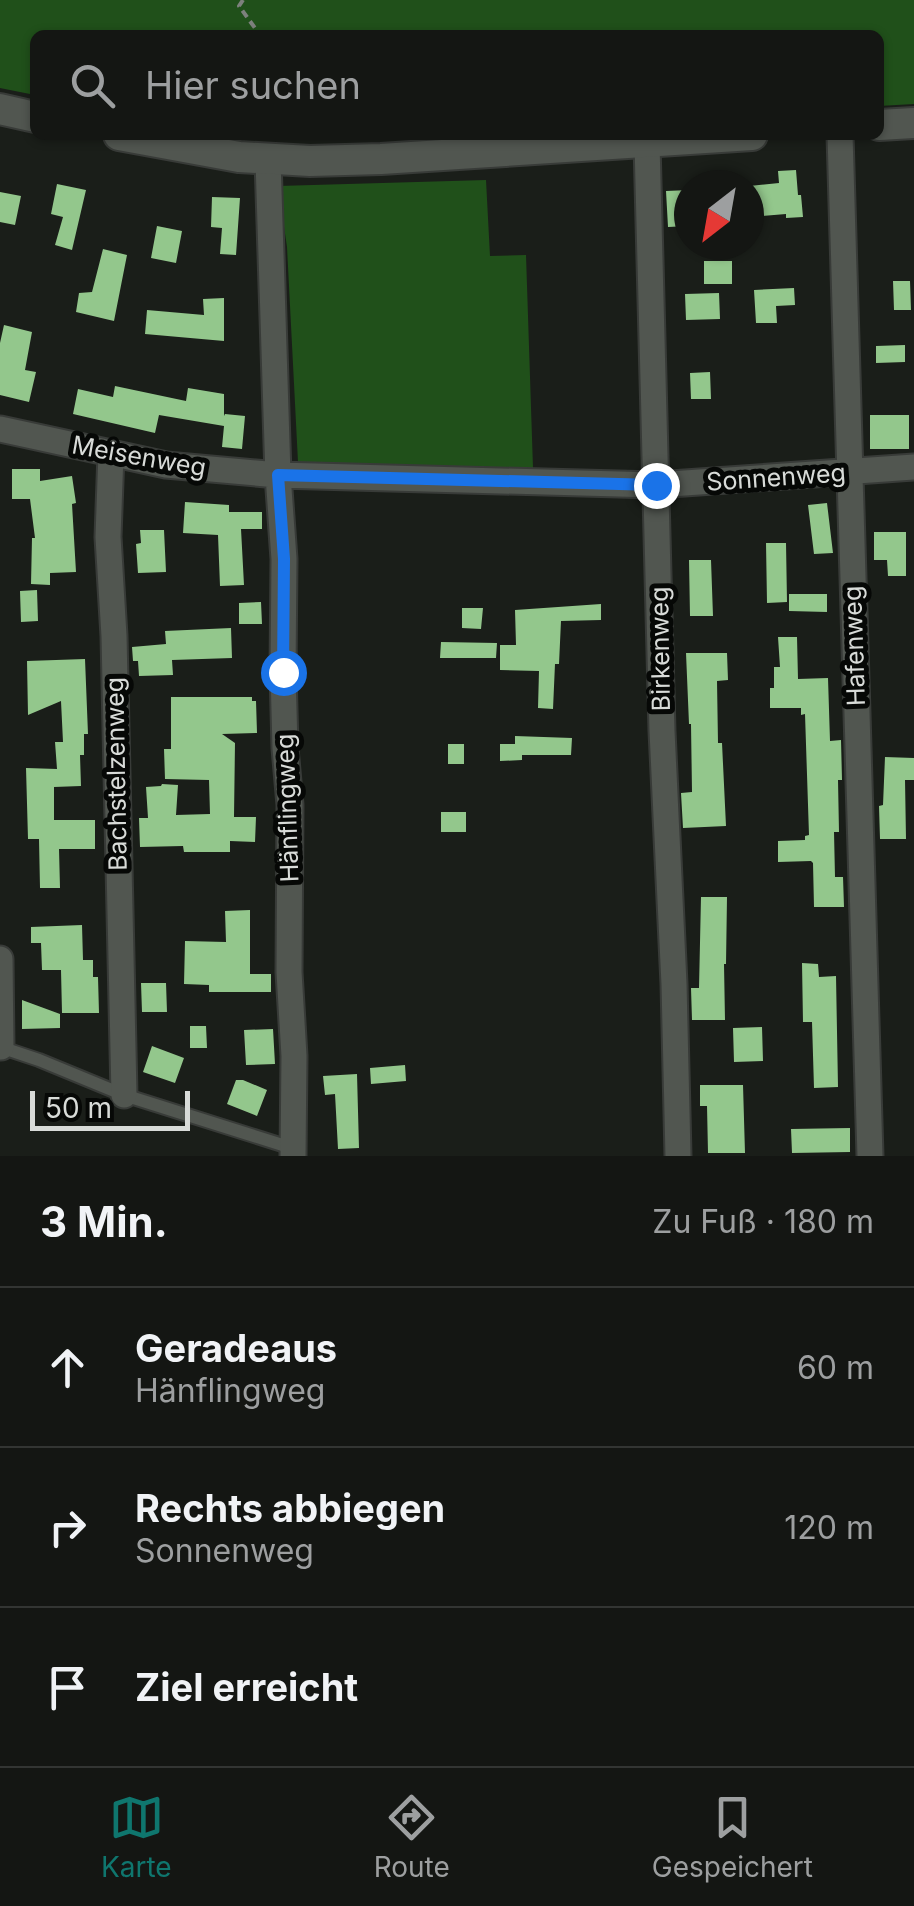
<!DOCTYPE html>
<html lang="de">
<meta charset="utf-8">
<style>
:root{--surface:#141613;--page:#212321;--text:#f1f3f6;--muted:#9d9fa0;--line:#333533;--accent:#0f766e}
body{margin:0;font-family:Inter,sans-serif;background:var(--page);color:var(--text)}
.compass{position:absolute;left:674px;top:170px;width:90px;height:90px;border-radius:50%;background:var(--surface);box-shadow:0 2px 8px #0004;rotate:211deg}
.scale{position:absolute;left:30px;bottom:25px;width:160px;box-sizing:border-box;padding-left:10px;border:5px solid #d8dbd8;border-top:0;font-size:28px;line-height:35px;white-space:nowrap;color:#d8dbd8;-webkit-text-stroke:8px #060806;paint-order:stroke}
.stop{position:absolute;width:30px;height:30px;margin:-22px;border:8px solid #1a73e8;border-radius:50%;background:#fff}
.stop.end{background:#1a73e8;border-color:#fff;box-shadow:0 2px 10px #0008}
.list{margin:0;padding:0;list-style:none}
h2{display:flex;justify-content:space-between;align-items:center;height:130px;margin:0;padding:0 40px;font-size:42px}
h2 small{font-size:32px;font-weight:400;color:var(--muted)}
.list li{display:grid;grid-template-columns:65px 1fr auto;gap:30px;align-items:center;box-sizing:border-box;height:160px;padding:0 40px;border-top:2px solid var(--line)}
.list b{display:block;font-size:38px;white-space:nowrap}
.list p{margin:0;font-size:32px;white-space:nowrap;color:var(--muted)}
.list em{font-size:32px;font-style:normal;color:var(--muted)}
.icon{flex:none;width:55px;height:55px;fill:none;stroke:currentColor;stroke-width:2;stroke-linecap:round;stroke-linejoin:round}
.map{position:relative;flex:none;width:914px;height:1156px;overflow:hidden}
.search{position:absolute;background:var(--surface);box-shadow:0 2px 8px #0004;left:30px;right:30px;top:30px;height:110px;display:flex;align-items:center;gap:25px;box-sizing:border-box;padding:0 35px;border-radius:15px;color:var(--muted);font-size:38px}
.sheet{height:610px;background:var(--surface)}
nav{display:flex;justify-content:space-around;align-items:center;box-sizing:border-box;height:140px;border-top:2px solid var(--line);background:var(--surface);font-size:28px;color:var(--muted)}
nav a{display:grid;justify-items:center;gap:5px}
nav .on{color:var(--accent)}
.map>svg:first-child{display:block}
</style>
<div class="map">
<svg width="914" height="1156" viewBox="0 0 914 1156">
<rect width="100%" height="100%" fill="#1a1e19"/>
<path fill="#20501a" d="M0,0h914v104l-35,2v-71h-844v60l-35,-7z
M486,180l4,76 36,-1 7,213 -235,-6 -11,-215 -9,-61z"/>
<path fill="#93c78c" d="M796,170l2,25h3l2,22 -17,1v-4l-37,3v-31l30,-3 -1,-12z
M57,184l29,6 -14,60 -17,-5 8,-28 -12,-3z
M689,190v36l-21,1 -2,-36z
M0,192l21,4 -6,29 -15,-3z
M212,197l28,1 -4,57 -16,-1 2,-26 -11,-1z
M157,226l25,5 -6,32 -25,-5z
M103,249l24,6 -13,66 -38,-9 3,-19 13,-1z
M704,261h28v23h-28z
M893,281h17l1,29h-17z
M794,288l1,17 -19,1 1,17h-21l-2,-33z
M719,293l1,26 -34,1 -1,-26z
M224,298v43l-79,-7 2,-24 57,5 -1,-16z
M4,325l28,7 -7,38 11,2 -7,30 -29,-7v-52z
M905,345v17l-29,1v-17z
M710,372l1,27h-20l-1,-26z
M115,386l71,15 2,-13 36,6v22l1,-2 20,2 -3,33 -20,-2 2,-21 -65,-11 -4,18 -82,-19 5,-25 35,8z
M870,415h39v34h-39z
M12,469h28v12l32,-5 4,27 -4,1 4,68 -26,1v12l-19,-1 1,-46h3l-5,-39h-18z
M185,502l44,3v7h33v17h-21l3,56 -24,1 -2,-51 -35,-2z
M827,503l6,50 -19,1 -6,-49z
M140,530h24l2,42 -28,1 -2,-29 5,-1z
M874,532h32v44h-18l-1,-16h-13z
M766,543h20l1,59 -20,1z
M689,560h22l2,56h-23z
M37,590l1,31 -17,1 -1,-31z
M789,594h38v18l-38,-1z
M261,602l1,22h-23v-21z
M601,604v16l-40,1 -2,43h-4l-2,45 -15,-1 1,-37 -39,-1v-25h16l-1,-35z
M462,608h21l-2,21 -19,-1z
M231,628l1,30 -60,2 1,15 -34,1 -1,-15h-5l-1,-14 34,-3 -1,-13z
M778,637h19l1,42 30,-1 2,63 11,-1 1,40h-4l1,52h-5l1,45h8l1,30h-30l-1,-44 -2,-2 -33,1v-21l27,-1v-4l4,-1 -4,-121 -4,1v-7h-31v-20h4v-21h6z
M441,642l56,1 -1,15h-56z
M686,653h41l1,27 -11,1 1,62h4l4,83 -43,2 -2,-35 11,-1 -1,-68h-2z
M85,659l3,75h-4v21h-4l1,31 -27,1v33h41v29h-36l1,39h-20l-1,-49h-11l-2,-71 31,1 -2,-27h8l-2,-41 -33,14 -1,-54z
M171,697h81v4h4l1,32 -35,1 13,9 -1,74h22l-1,25 -25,-1v11h-46l-1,-6 -43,1 -1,-29h9l-2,-31 15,-1 1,-2 16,1 -2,30 34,-1 -1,-34 -44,-1 -1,-30h7z
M515,736l57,2 -1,17h-49v5l-22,1v-17h15z
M448,744h16v20h-16z
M885,757l29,1v22h-9l1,59h-26l-1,-33 4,-1z
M441,812h25v20h-25z
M701,897h26l-1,67h-2l1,56h-33l-1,-32h8z
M250,910v64h21v18h-62v-7l-25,-1 1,-43 41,1 -1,-31z
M82,925l1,35h10v17h5l1,36h-37l-1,-43h-19l-1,-27h-10v-16z
M802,963l16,1 1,13 17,-1 2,111 -24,1 -2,-66h-9z
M141,983h25l1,29h-25z
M22,1000l38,14v14l-38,1z
M190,1026h16l1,22h-17z
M762,1027l1,34 -29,1 -1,-34z
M273,1029l2,35 -29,1 -2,-35z
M152,1046l32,12 -9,25 -32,-11z
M405,1065l1,16 -35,3 -1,-16z
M357,1074l2,74 -21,1 -3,-55 -10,1 -2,-19z
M236,1080h7l24,10 -10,26 -30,-12z
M700,1085h43l2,68h-37l-1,-47h-7z
M850,1128v24l-58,1 -1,-24z"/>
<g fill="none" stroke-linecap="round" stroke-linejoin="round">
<defs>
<path id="lane" d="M0,1047l39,13 85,35 168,53"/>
<path id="street" d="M840,135l30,1021
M647,143l15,588 12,253 4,172
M268,160l10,315 6,84 -1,113 2,76 5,57 -1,167 5,84 -1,100
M0,429l166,36 112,10 378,10 258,-18
M111,453l-3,84 6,99 10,459
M0,959l1,88"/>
<path id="secondary" d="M0,109l35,8
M879,125l35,-2
M119,135l120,22 71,4 71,-2 371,-24"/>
</defs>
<use href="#lane" stroke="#383b38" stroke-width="16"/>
<use href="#street" stroke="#383b38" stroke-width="29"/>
<use href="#secondary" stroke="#383b38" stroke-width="34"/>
<path stroke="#7d817d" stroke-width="4" stroke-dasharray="8 5" stroke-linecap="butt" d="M243,0l-4,6 21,29"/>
<use href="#lane" stroke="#515650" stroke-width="12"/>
<use href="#street" stroke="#515650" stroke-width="25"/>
<use href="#secondary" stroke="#515650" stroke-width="30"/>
</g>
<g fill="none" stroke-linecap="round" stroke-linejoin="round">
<path stroke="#1a73e8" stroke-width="12" d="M283,672l1,-113 -6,-84 378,10"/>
</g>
<g text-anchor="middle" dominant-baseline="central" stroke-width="10" stroke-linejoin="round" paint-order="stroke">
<g font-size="25" fill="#d8dbd8" stroke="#060806">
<text transform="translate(139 456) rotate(10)">Meisenweg</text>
<text transform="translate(776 477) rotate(-4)">Sonnenweg</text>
<text transform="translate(854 646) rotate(-92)">Hafenweg</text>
<text transform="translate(660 649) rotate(-91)">Birkenweg</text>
<text transform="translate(116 774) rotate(-91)">Bachstelzenweg</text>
<text transform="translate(287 808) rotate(-92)">Hänflingweg</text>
</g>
</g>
</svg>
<svg class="compass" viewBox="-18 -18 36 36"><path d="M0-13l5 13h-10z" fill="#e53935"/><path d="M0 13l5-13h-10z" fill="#9d9fa0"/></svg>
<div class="scale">50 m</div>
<div class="stop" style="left:283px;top:672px"></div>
<div class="stop end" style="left:656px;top:485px"></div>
<div class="search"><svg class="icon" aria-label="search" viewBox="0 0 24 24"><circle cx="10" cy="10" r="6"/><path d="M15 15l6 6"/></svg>Hier suchen</div>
</div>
<section class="sheet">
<h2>3 Min.<small>Zu Fuß · 180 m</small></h2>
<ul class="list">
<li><svg class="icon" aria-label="ahead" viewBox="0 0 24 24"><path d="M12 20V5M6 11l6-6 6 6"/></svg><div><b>Geradeaus</b><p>Hänflingweg</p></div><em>60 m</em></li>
<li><svg class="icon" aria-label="right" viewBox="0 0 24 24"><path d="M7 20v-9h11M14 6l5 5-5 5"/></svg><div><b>Rechts abbiegen</b><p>Sonnenweg</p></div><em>120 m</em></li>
<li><svg class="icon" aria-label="arrive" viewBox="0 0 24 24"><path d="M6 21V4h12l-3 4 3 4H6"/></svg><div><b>Ziel erreicht</b></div></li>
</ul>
</section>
<nav>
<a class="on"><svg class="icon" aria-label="map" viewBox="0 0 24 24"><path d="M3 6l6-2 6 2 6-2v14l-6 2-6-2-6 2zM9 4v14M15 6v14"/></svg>Karte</a>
<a><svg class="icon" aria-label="directions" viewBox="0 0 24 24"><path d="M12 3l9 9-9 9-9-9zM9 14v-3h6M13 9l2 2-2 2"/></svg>Route</a>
<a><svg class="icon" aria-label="saved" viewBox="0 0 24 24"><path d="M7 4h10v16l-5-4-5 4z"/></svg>Gespeichert</a>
</nav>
